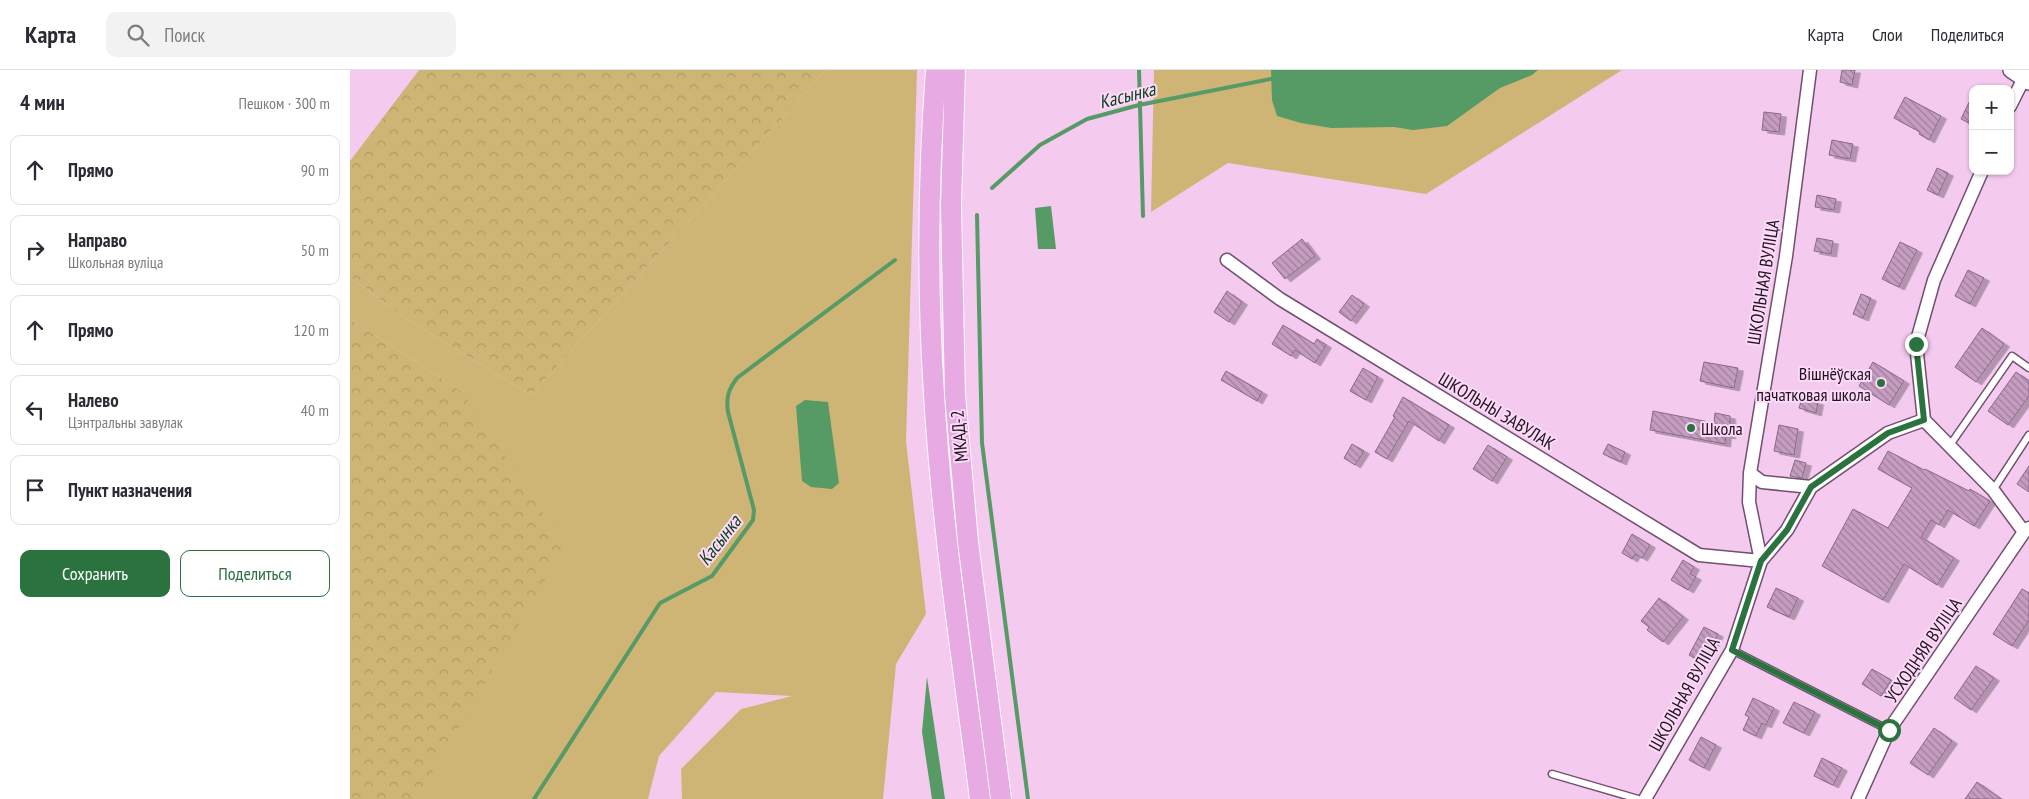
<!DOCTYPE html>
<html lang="ru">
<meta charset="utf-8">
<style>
:root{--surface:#fff;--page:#f2f2f3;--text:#2b2b33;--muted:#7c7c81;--line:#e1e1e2;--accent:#2a723e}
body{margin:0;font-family:"PT Sans Narrow",sans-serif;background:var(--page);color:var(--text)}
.controls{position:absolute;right:15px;top:15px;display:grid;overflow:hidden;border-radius:10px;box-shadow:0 1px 4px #0004}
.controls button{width:45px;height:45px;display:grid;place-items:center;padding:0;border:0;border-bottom:1px solid var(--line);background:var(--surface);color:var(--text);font:25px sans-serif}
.stop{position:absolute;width:15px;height:15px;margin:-11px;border:4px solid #2a723e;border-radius:50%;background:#fff}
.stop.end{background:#2a723e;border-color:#fff;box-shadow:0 1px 5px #0008}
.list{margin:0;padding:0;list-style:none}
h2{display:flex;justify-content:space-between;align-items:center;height:65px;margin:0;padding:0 20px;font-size:21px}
h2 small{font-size:16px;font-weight:400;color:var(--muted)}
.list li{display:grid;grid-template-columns:32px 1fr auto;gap:15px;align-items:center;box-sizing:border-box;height:70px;margin:0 10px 10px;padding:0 10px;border:1px solid var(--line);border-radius:10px}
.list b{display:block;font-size:19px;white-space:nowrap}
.list p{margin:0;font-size:16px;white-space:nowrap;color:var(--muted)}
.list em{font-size:16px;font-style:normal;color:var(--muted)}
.actions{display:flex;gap:10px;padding:15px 20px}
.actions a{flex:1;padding:11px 0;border:1px solid var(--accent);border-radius:10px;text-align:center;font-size:18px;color:var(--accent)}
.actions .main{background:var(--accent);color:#fff}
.icon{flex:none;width:28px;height:28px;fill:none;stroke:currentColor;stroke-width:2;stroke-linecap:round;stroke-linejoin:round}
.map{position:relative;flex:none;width:1679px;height:729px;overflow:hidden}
header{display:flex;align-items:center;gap:30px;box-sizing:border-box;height:70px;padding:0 25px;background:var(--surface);border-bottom:1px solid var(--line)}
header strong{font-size:24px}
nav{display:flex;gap:28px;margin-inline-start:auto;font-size:18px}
.search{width:350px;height:45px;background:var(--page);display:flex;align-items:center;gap:12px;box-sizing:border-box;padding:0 18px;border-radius:10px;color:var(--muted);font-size:19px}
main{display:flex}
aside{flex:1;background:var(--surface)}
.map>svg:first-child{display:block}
</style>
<header>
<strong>Карта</strong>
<div class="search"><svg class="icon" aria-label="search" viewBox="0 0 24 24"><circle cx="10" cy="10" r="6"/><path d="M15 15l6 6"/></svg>Поиск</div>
<nav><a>Карта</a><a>Слои</a><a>Поделиться</a></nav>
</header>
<main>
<aside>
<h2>4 мин<small>Пешком · 300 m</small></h2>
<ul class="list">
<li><svg class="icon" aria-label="ahead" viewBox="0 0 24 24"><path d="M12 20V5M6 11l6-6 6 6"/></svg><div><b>Прямо</b></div><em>90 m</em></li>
<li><svg class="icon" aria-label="right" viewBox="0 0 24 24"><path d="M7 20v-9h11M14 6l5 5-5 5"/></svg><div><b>Направо</b><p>Школьная вуліца</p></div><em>50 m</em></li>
<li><svg class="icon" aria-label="ahead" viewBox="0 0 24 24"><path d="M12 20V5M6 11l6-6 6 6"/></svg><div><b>Прямо</b></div><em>120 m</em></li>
<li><svg class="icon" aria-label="left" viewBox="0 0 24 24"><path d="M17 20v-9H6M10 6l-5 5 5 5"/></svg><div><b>Налево</b><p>Цэнтральны завулак</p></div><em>40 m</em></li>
<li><svg class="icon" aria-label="arrive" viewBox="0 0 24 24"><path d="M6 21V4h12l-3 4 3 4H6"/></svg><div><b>Пункт назначения</b></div></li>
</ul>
<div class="actions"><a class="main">Сохранить</a><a>Поделиться</a></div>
</aside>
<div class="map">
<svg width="1679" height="729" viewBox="0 0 1679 729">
<defs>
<pattern id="forest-crowns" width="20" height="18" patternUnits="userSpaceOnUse" patternTransform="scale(1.25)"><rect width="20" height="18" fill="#ceb575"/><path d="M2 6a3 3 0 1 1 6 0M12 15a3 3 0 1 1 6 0" fill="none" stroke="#b19b65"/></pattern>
<pattern id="building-back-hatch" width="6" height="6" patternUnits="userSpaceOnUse" patternTransform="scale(1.25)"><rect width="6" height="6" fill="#c59dc0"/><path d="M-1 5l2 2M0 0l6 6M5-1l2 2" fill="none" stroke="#a07f9c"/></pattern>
<filter id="shadow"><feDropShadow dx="5.5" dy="3" stdDeviation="0" flood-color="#0004"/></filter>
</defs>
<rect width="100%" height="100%" fill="#f4caef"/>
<path fill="#ceb575" d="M476,0h91l-11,371 20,173 -30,50 -13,135h-201l-1,-30 60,-60 51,-13 -76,-4 -57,64 -11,43h-238l51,-408 -111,-72v-42l58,43 123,75z
M804,0h468l-196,124 -198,-31 -77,49z"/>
<path fill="url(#forest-crowns)" d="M69,0h407l-295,325 -123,-75 -58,-43v-116z
M0,249l111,72 104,155 -148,253h-67z"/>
<path fill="#569a66" d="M921,0h267l-6,5 -32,13 -53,38 -34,4 -19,-3 -63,1 -30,-5 -24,-7 -5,-16z
M701,136l5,43h-18l-3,-41z
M455,330l23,2 11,81 -7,6 -21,-2 -9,-6 -6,-75z
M577,607l18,122h-13l-10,-67z"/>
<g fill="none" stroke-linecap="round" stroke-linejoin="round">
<path stroke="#569a66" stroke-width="4" d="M789,0l4,146
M642,118l48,-43 47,-26 52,-14 137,-27
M627,145l5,228 46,356
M184,729l126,-196 52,-27 41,-56 1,-10 -26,-98c-2,-14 0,-22 9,-34l158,-118"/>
</g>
<path fill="url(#building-back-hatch)" stroke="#8c6788" filter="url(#shadow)" d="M1492,0h13l-3,15 -12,-3z
M1623,24v31l-12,-6z
M1555,27l36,19 -12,24 -10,-6 1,-2 -26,-14z
M1414,42l17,2 -2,18 -17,-2z
M1482,70l21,4 -3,15 -21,-4z
M1587,98l11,5 -10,22 -11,-5z
M1467,125l19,4 -2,11 -19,-3z
M1467,168l16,3 -2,13 -17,-3z
M952,169l13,17 -30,23 -13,-16z
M1550,172l17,8 -18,37 -17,-8z
M1618,200l16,8 -14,26 -15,-8z
M877,221l15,11 -13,20 -15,-10z
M1511,224l10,4 -8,20 -10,-4z
M1002,225l12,9 -13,17 -12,-9z
M933,255l31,19 3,-5 9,6 -11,18 -20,-13 -4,6 -19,-12z
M1632,258l22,16 -28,38 -21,-15z
M1354,292l34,6 -4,20 -34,-7z
M1523,292l31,19 -15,24 -30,-19z
M1013,298l15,9 -12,23 -16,-9z
M876,301l36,21 -5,9 -36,-21z
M1666,302l13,9v15l-21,29 -20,-14z
M1053,327l46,28 -10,16 -30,-20 -22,38 -12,-7 20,-35 -2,-1z
M1452,328l16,4 -2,11 -17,-5z
M1303,341l61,12 1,-10 15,3v20l-4,-1 -1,9 -75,-14z
M1429,355l19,4 -4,26 -20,-4z
M1002,374l12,7 -9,14 -11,-7z
M1258,374l17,8 -4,10 -18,-8z
M1138,375l19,12 -15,24 -19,-12z
M1538,381l36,19 1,-1 44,22 1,-2 20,12 -16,25 -26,-16 -9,15 -8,-5 -10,17 33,21 -17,27 -33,-21 -21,36 -61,-34 31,-57 35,19 24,-40 -34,-19z
M1445,390l11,3 -4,15 -12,-2z
M1679,396v26l-12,-8z
M1282,464l18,11 -8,13 -7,-4 -3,5 -10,-6z
M1333,490l11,7 -4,7 6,3 -8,13 -17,-10z
M1426,518l22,10 -9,19 -22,-10z
M1672,519l7,4v27l-17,26 -19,-12z
M1309,528l24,19 -20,25 -16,-12 2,-3 -8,-6z
M1354,557l14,7 -15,29 -14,-8z
M1626,596l18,12 -23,32 -17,-12z
M1522,599l19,11 -10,16 -19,-12z
M1403,628l21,10 -8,17 -4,-2 -6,13 -13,-6 6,-13 -4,-2z
M1444,632l21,10 -11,21 -21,-10z
M1584,658l18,13 -24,34 -18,-12z
M1351,667l15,8 -12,23 -15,-8z
M1472,688l20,10 -9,17 -19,-9z
M1627,712l24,17h-36z"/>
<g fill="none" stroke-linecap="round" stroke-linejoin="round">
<defs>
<path id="service" d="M1600,375l62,-89 17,12
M1643,420l36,-55
M1382,580l157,80
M1202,704l86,25"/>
<path id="minor" d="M1660,36l18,-36
M1632,101l-48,109 -18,64 8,76 69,70 31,42
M877,190l53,39 419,256 62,6
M1400,403l12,9 49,5
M1411,491l26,-31 24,-43 77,-54 36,-13
M1295,729l87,-149 29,-89 -12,-59 1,-29 36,-217 24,-186
M1508,729l31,-69 135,-198 5,-4"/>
<path id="tertiary" d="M1661,0l18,12"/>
<path id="trunk" d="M586,0c-8,107 -9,217 -2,324 8,136 29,270 46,405
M605,0l-4,135 4,190 13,147 33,257"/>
</defs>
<use href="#service" stroke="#724f6f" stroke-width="9"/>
<use href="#minor" stroke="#724f6f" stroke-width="15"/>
<use href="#tertiary" stroke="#724f6f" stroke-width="18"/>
<use href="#trunk" stroke="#fff" stroke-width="22"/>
<use href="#service" stroke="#fff" stroke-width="6"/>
<use href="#minor" stroke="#fff" stroke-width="12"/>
<use href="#tertiary" stroke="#fff" stroke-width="15"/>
<use href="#trunk" stroke="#e8aae2" stroke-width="20"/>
</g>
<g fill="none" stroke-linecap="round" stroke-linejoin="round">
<path stroke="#2a723e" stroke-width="6" d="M1539,660l-157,-80 29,-89 26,-31 24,-43 77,-54 36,-13 -8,-76"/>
</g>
<g fill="#2a723e" stroke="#fcdaf8" stroke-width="2">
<circle cx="1531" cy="313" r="5"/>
<circle cx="1341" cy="358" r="5"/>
</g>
<g text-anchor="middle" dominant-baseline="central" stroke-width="4" stroke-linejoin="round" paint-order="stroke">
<g font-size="18" fill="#211320" stroke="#fcdaf8">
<text transform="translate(1413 212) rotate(-81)">ШКОЛЬНАЯ ВУЛІЦА</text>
<text transform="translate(1147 341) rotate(31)">ШКОЛЬНЫ ЗАВУЛАК</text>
<text transform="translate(609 366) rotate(-95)">МКАД-2</text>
<text transform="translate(1573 580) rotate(-56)">УСХОДНЯЯ ВУЛІЦА</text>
<text transform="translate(1334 624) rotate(-61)">ШКОЛЬНАЯ ВУЛІЦА</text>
</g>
<g font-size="18" fill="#211320" stroke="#fcdaf8" text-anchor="end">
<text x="1521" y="303">Вішнёўская<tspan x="1521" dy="21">пачатковая школа</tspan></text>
<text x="1351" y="358" text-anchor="start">Школа</text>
</g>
<g font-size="19" font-style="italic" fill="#0b401d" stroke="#fcdaf8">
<text transform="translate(777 25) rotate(-14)">Касынка</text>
<text transform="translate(369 470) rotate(-52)">Касынка</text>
</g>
</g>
</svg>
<div class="controls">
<button>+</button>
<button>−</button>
</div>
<div class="stop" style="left:1539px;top:660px"></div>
<div class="stop end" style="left:1566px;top:274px"></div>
</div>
</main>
